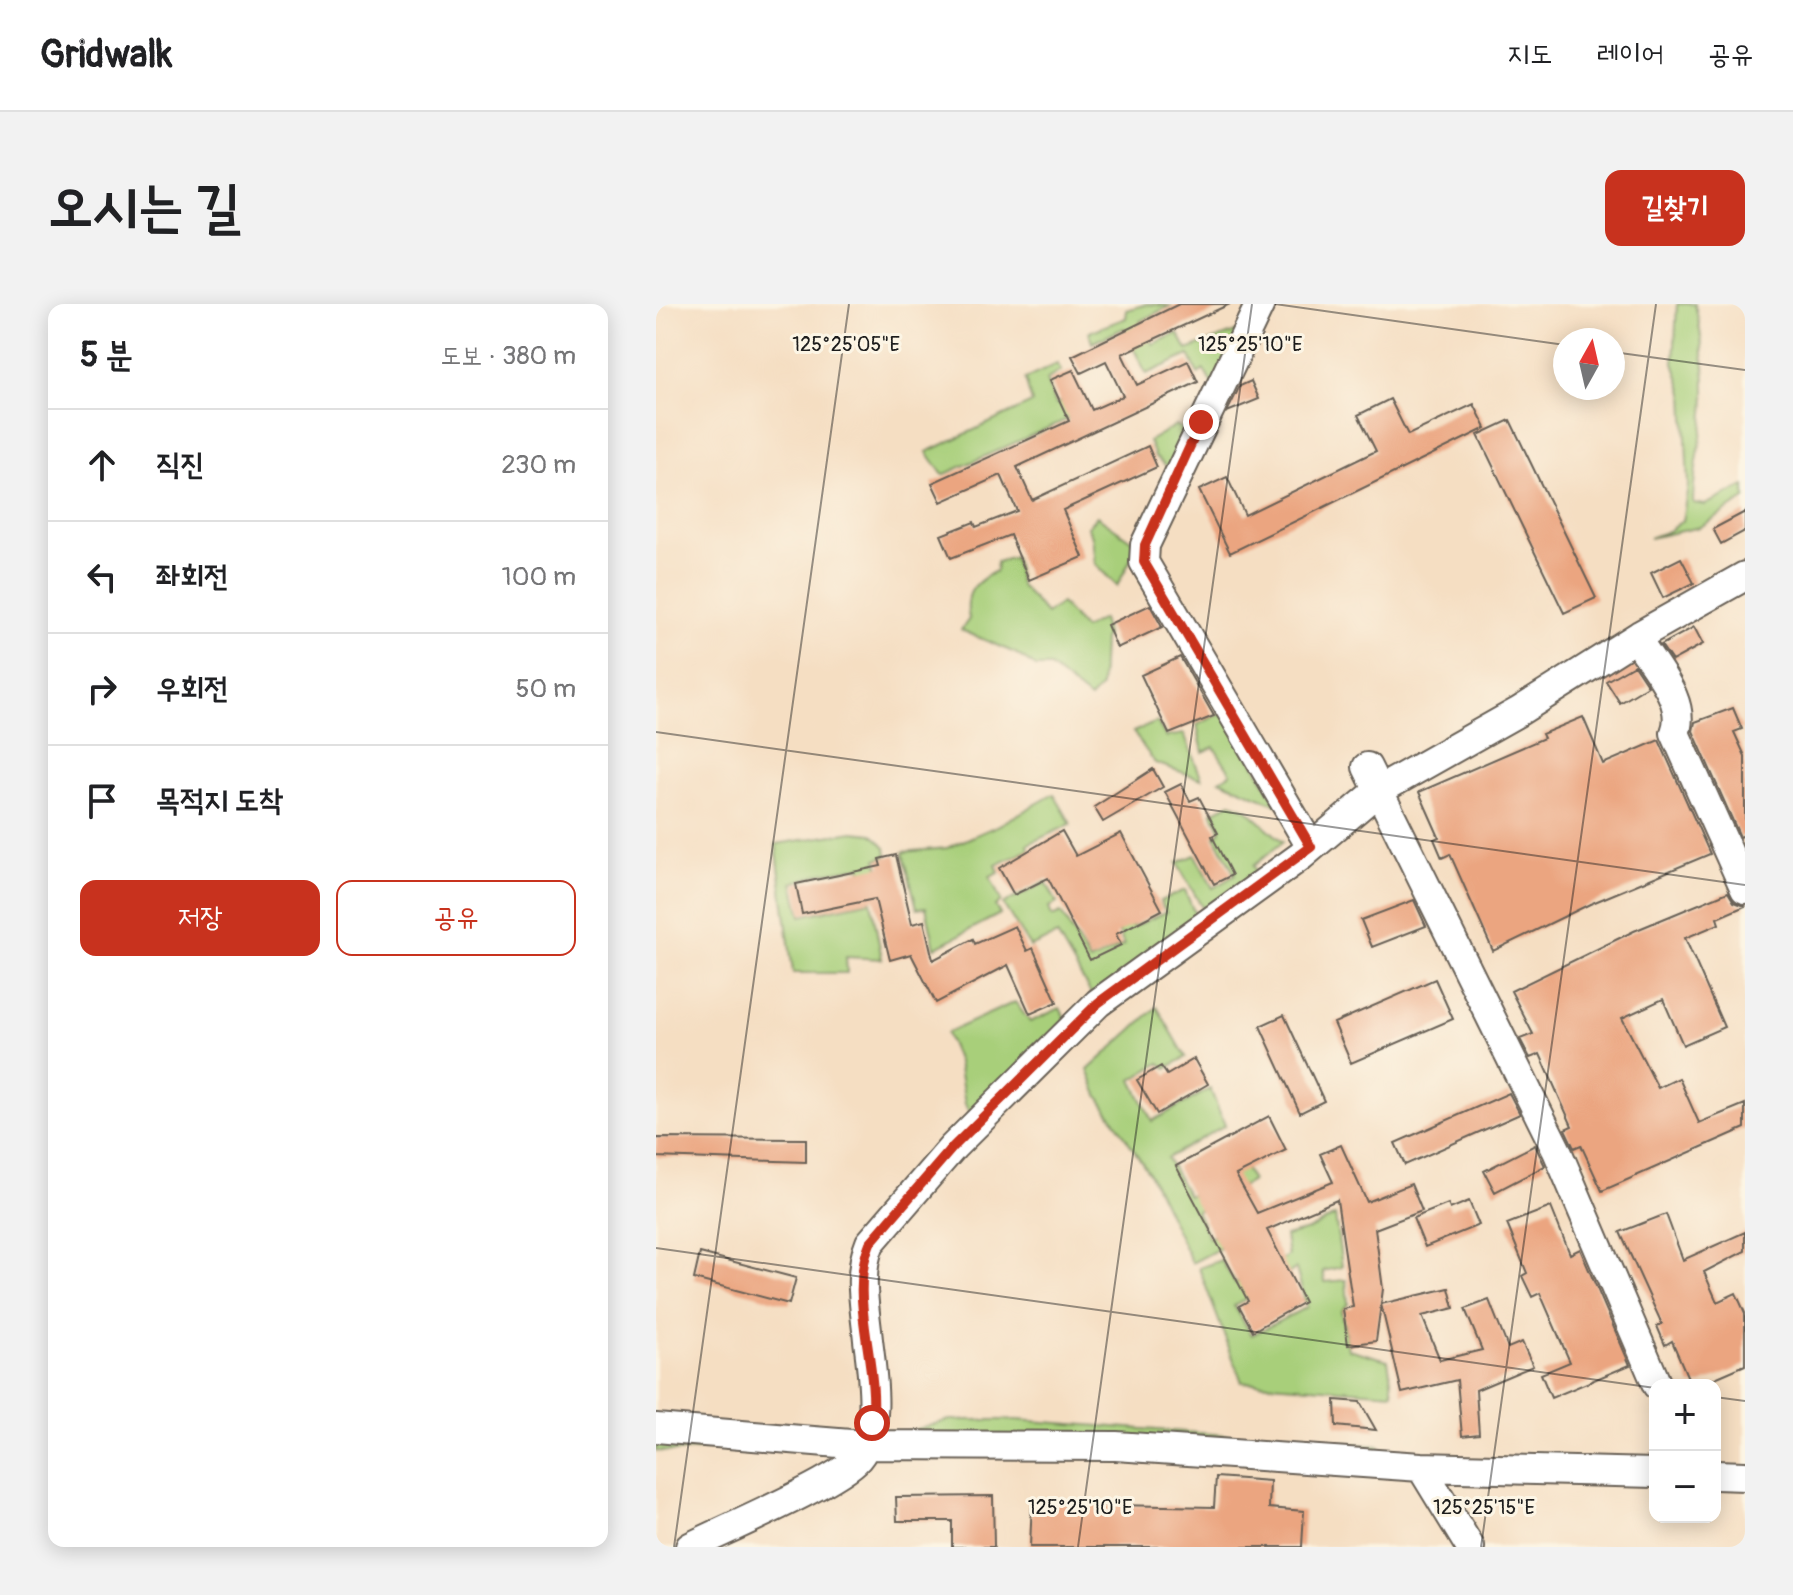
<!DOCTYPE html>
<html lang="ko">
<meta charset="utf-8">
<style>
:root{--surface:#fff;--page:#f2f2f2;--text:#202124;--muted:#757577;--line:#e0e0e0;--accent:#c8321e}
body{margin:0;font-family:Pangolin,"Poor Story",sans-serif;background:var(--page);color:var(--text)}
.controls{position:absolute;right:24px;bottom:24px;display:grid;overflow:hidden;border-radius:16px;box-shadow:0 4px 20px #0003}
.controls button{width:72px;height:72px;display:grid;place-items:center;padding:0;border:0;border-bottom:2px solid var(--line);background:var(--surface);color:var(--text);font:40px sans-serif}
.compass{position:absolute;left:897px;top:24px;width:72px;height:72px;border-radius:50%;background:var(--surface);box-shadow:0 4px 20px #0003;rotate:8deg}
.stop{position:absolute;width:24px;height:24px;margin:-18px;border:6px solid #c8321e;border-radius:50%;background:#fff}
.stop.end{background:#c8321e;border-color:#fff;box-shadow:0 2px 8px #0008}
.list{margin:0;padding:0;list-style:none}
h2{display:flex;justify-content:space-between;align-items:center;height:104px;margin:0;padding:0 32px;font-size:34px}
h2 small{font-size:26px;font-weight:400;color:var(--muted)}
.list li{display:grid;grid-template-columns:52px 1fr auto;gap:24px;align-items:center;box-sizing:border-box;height:112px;padding:0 32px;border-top:2px solid var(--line)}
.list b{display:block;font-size:30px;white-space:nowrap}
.list em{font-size:26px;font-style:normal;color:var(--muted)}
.actions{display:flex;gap:16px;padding:24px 32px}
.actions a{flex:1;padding:18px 0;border:2px solid var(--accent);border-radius:16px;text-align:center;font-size:28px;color:var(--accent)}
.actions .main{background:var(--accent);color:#fff}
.icon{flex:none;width:44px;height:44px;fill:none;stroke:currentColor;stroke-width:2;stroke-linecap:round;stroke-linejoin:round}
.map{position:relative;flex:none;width:1089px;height:1243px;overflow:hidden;border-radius:16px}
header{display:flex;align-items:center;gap:48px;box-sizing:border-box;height:112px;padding:0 40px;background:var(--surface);border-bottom:2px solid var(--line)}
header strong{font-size:38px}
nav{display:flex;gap:44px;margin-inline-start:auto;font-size:28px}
.intro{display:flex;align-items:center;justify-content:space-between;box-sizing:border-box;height:192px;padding:0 48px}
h1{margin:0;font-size:56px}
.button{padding:20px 36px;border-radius:16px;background:var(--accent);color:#fff;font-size:28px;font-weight:700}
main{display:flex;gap:48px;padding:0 48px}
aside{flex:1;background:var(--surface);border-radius:16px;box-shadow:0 4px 20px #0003}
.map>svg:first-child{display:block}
</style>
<header>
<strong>Gridwalk</strong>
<nav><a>지도</a><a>레이어</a><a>공유</a></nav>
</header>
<div class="intro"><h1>오시는 길</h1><a class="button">길찾기</a></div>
<main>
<aside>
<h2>5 분<small>도보 · 380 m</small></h2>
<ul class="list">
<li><svg class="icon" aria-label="ahead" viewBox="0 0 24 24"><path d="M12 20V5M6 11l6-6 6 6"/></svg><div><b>직진</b></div><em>230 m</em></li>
<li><svg class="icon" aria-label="left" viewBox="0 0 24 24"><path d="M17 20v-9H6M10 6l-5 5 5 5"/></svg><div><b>좌회전</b></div><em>100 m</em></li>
<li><svg class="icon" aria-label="right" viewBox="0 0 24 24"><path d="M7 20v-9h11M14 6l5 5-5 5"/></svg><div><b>우회전</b></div><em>50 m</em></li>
<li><svg class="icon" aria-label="arrive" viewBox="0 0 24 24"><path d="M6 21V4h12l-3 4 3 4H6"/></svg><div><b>목적지 도착</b></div></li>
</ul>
<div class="actions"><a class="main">저장</a><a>공유</a></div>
</aside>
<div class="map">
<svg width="1089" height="1243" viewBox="0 0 1089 1243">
<rect width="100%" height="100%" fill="#fcf5e5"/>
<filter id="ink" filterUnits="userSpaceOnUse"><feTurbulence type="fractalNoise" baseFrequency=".0125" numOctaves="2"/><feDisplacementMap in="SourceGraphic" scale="16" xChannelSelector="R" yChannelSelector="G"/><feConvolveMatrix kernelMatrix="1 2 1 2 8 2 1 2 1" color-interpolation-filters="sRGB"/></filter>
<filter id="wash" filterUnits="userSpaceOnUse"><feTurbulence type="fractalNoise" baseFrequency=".006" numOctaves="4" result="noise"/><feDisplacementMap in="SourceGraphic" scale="32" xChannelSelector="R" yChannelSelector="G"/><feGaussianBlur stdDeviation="1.8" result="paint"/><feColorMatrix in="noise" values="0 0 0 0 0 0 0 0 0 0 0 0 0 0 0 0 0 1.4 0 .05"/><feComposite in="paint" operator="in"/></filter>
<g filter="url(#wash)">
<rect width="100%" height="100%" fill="#f5dec2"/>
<path fill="#a8cf7a" stroke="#62764b" stroke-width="2" fill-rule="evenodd" d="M491,0l23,2 -30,15 13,23 25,-11 9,17 54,-20 -28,56 -9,-16 -6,4 -9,-19 -43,19 -22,-46 -32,15 -3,-11 37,-14 1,-8z
M1021,0h18c8,36 13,82 8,119 -3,27 -10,52 -10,80l12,2 40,-19v13l-45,28 -51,11 19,-7 14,-10 6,-35 -4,-93 -10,-30z
M401,60l4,7 -15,9 10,24 25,-11 9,16 -147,66 -16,-23 105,-49 -7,-24z
M520,121l12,8 -18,36 -15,-13 -6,-15z
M441,212l41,29 -21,41 -22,-22 -3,-28 -5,-9z
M358,253l6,28 26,29 15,-11 23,26 18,-10 4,16 -3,4 -2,48 -11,12 -40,-32h-14l-21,-14 -54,-23 8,-11c-5,-26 4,-36 27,-48l1,-9z
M570,407l51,94 -57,-25 11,-7 -17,-26 -11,5 -6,-27z
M501,418l9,15 18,-3 18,45 -47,-16 -22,-31z
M398,490l17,30 -43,20 1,6 -33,15 3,8 -9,4 11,24 -6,5 5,8 -65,34 -9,-41 -9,1 -14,-56 44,-4 52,-23z
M575,499l15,6 37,33 -30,24 8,13 -54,37 -30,-53 18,-8 18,33 22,-13 -20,-39 6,-5 -9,-19z
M197,528l19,2 14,13 1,8 -10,4 4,20 -16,4 -5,-16 -38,6 -29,10 8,33 70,-15 11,58 -36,-2 1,16h-54l-17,-129z
M390,578l11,21 -8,5 3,9 9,-4 29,49 34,-17 -6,-15 13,-6 2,3 33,-15 -6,-11 25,-11 13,32 -105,75 -36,-62 -27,12 -27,-43z
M359,698l15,20 30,-14 8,16 -97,90 -6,-10 -7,-42 -12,-29z
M501,703l29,50 -19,11 -7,-5 -28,17 20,41 58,-32 15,36 -58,33 21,38 55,-31 9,16 -56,30 13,27 55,-27 2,13 -74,39 -43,-90 -51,-78 -10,-25z
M679,912l7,51 -19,4 2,11 21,-2 2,24 -7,7 7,38 40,11 5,33 -151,-11 -43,-114 22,-8 14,23 53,-27 -3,-20 23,-6zM640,965l11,38 -55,28 -18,-29z
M294,1116h66l364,26v12l-499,-19z
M0,1132l104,7 -84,9 -20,-1z"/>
<g id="blocks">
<path fill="#eba580" d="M523,0h51l-108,50 15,31 51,-24 10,21 -181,85 15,33 116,-54 9,21 -94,43 20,47 -54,23 -19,-45 -59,23 -10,-23 33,-13 2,5 41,-16 -16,-36 -60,27 -9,-19 137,-62 -19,-41 23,-10 19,40 31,-14 -17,-35 -25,12 -9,-17z
M595,77l8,18 -32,13 13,-26z
M734,95l18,36 66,-31 12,24 -256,125 -31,-63 28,-13 18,38 131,-64 -18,-36z
M854,116l86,178 -32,15 -86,-178z
M1089,208v19l-24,13 -8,-15z
M1025,254l13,25 -31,15 -12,-25z
M494,301l12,22 -45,21 -10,-23z
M1038,323l9,17 -31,17 -11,-16z
M524,353l34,59 -45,18 -28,-59z
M978,361l14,21 -28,17 -14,-22z
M1077,404l9,21 -8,3 11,24v79l-5,2 -47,-106 2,-9z
M927,413l20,47 56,-24 51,114 -120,50 -97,47 -43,-97 -8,4 -8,-19 5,-2 -20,-45 125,-54 -2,-4z
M497,465l10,18 -60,35 -9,-15z
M525,480l9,17 9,-4 19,36 -6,3 20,39 -18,9 -49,-92z
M406,527l14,25 45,-23 41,77 -46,24 5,11 -31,15 -42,-82 -34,17 -15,-27z
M240,551l16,69 12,-3 9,39 40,-21 2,5 40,-18 12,25 6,-3 24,54 -27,12 -22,-49 -72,38 -25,-49 -21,6 -15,-61 -73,15 -6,-30 85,-18 -2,-7z
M1072,588l6,10 11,4 -28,12 2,6 -34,14 39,89 -41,18 -20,-46 -41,19 36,70 21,-10 20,45 46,-19v24l-143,63 -21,-46 -7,3 -9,-19 7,-3 -32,-72 -10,4 -10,-19 13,-5 -22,-43 123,-60z
M758,596l12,26 -54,21 -11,-27z
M779,675l18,40 -102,44 -17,-40z
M628,711l40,86 -24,12 -40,-87z
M538,755l14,25 -51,30 -20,-34 24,-14 6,9z
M853,789l11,21 -115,51 -10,-22z
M613,812l17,34 -50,25 21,38 76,-31 -13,-28 21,-9 26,57 44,-18 11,27 -47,18 8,60 -7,52 -28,4 -5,-36 10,-2 -16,-107 -70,30 37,72 -51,29 -14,-25 9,-5 -72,-135z
M0,834l150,1v23l-150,-5z
M879,841l10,21 -50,26 -11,-21z
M813,897l10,24 -54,22 -12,-29 35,-14 2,5z
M895,903l19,47 10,-5 50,116 -79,33 -10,-24 29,-12 -30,-69 -8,4 -10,-21 5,-3 -20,-49z
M1010,910l17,46 62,-28v19l-41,21 13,30 19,-9 9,20v52l-46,20h-8l-19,-44 -7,4 -8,-19 5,-2 -42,-92z
M44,949l96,25 -7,26 -95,-25z
M793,984l5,20 -32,8 18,44 42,-10 -17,-41 24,-9 19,48 14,-6 11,24 -57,24 3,44 -17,2 -5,-56 -55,13 -21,-89z
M679,1096l25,2 16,28 -40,-4z
M560,1173l54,4 -1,27 35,3 -2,36h-272l2,-47 32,1v3l150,3z
M337,1192l1,51h-42v-26h-55l-1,-24z"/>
</g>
</g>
<g filter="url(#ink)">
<use href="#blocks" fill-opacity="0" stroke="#686056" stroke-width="2"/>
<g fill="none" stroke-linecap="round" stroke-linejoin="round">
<defs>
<path id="minor" d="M604,0l-115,241 -1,17 167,285
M984,331l1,10c16,26 46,58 34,88l70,156
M711,463l190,384 100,234
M0,1124l207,17 253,1 305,21 234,6
M765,1163l49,80
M1059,1171l30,1
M34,1243c34,-17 147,-65 168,-89 24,-28 14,-85 10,-118 -3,-33 -11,-66 2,-97l83,-96 145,-144 203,-147 77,-65 140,-79 122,-77 105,-59"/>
</defs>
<use href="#minor" stroke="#686056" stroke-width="32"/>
<use href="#minor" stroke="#fff" stroke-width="28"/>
</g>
</g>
<g fill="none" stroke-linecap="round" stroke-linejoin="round" filter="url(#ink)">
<path stroke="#c8321e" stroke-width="10" d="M216,1119c8,-58 -25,-125 -2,-180l83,-96 145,-144 213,-156 -167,-285 1,-17 56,-123"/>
</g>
<path fill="none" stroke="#1c1c1c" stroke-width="2" stroke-opacity="0.45" d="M619,0l290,41M957,48l132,18M0,428l1089,153M0,944l999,140M1059,1093l30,4M18,1243l175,-1243M422,1243l174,-1243M825,1243l175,-1243"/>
<g font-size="20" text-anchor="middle" fill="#1c1c1c" stroke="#fcf5e5" stroke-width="6" stroke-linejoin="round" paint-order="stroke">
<text x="190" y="47">125°25'05"E</text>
<text x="594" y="47">125°25'10"E</text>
<text x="424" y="1210">125°25'10"E</text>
<text x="828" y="1210">125°25'15"E</text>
</g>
</svg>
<div class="controls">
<button>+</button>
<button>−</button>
</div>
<svg class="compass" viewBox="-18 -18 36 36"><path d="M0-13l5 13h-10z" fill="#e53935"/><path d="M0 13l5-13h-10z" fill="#757577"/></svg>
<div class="stop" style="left:216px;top:1119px"></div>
<div class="stop end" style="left:545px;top:118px"></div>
</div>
</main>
